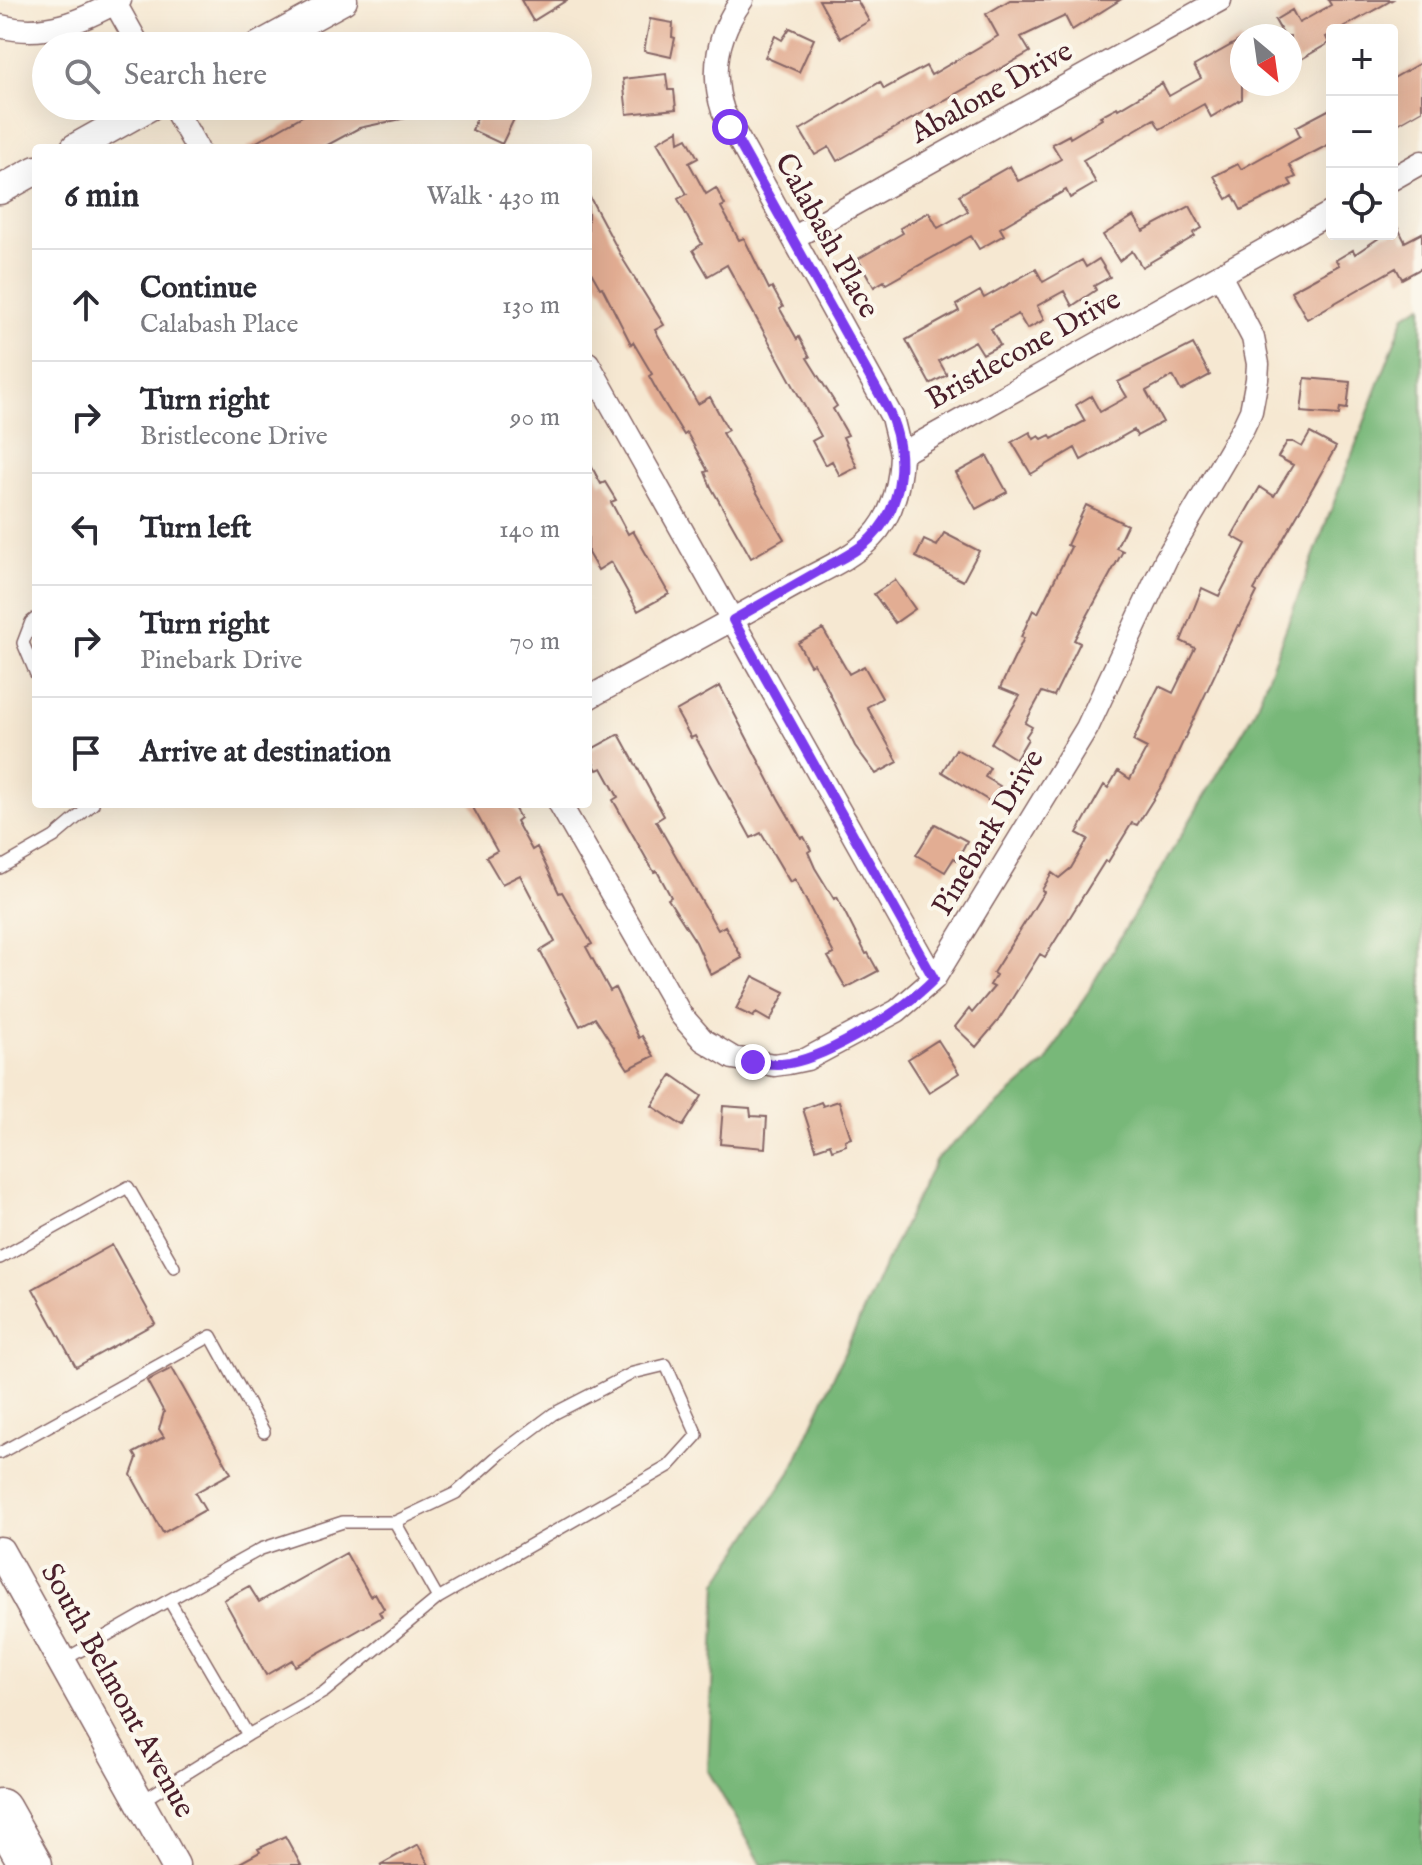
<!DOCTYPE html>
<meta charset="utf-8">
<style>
:root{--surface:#fff;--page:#f2f2f3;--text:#2b2b33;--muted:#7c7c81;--line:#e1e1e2}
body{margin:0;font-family:"IM FELL English",serif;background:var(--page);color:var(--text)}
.controls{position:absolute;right:24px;top:24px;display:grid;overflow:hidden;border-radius:8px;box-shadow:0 8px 32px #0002}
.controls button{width:72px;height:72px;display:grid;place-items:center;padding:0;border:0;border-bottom:2px solid var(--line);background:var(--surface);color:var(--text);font:40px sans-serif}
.compass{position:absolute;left:1230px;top:24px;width:72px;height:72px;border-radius:50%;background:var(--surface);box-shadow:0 8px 32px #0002;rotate:151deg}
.stop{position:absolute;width:24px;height:24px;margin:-18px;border:6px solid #7c3aed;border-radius:50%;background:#fff}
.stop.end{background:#7c3aed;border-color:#fff;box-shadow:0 2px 8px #0008}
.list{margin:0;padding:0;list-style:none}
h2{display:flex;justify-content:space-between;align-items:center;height:104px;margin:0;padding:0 32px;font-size:34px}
h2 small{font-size:26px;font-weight:400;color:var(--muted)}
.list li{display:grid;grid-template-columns:52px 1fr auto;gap:24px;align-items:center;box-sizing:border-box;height:112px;padding:0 32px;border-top:2px solid var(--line)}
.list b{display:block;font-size:30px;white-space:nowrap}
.list p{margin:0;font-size:26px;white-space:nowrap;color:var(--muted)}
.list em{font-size:26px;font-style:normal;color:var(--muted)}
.icon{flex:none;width:44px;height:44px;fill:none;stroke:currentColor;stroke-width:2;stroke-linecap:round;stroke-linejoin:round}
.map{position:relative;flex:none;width:1422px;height:1865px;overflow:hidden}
.search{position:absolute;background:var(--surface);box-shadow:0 8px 32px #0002;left:32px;top:32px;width:560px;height:88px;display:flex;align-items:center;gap:20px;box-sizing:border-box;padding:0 28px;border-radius:44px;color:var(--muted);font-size:30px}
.panel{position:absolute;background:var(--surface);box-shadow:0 8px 32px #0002;left:32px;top:144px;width:560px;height:664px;border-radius:8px}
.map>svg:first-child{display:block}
</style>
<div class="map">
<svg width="1422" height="1865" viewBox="0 0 1422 1865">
<rect width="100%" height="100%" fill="#fbf7ec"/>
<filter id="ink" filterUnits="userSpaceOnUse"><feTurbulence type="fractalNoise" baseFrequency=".0125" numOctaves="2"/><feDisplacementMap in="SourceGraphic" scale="16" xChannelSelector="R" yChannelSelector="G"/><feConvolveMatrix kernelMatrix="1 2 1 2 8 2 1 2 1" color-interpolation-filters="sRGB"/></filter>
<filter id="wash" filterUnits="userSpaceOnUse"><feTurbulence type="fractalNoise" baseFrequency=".006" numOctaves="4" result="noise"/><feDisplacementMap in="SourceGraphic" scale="32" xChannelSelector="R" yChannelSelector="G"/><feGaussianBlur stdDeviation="1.8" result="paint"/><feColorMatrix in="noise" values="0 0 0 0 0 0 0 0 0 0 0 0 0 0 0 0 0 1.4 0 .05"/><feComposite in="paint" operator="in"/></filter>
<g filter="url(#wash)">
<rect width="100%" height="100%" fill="#f6e8d2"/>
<path fill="#78b879" stroke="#616c52" stroke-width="2" d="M1422,305v1560h-660l-54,-94 9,-188 74,-112 86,-190 59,-122 110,-97 208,-349 151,-398z"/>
<g id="blocks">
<path fill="#e2ad93" d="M521,0h46l-34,21z
M819,0h38l12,21 -29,17z
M1010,0h110l-48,30 -7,-14 -44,21 9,15 -193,109 -8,-14 -14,8 -15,-25 80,-48 4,7 42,-23 5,9 67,-39 -12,-22z
M1328,0h64l-53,30h-7v4l-6,3 3,6 -31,18 -8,-14v-11h-6l-9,-16 17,-10 7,13 32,-18z
M650,19l23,4 -1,14 3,1 -4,19 -27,-6z
M790,28l24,11 -15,33 -34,-15 10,-21 7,4z
M1242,39v60l-31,18 -7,-13 -44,25 -6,-10 -71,41 13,23 -26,15 -4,-8 -66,38 4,7 -25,14 -8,-13 -85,48 -2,-3 -10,6 -16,-28 45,-26 -3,-5 29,-16 9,16 30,-17 -9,-16 51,-29 8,15 16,-7 27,-15 -9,-15 17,-9 1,3 32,-19 -2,-3 17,-9 1,2 44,-26 7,13 32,-18 -7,-12z
M1422,62v48l-30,17v-48z
M666,74l2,16h6l2,19 -49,5 -4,-35z
M320,106h109l1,7 -71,15 -37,20h-76z
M482,106h8l24,13 -12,25 -30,-14z
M1332,108v35l-43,22 7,12 -7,3 3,5 -51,25 -8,-15 -6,4 -13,-23 24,-12 3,5 59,-33 -4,-9z
M678,130l1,12 8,-4 11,20 -9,5 17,31 10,-6 9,17 -4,2 18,33 5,-2 25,51 3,-2 11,20 -3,2 17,30 2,-2 11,20 -3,1 30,48 -4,3 15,26 -5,2 14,30 -17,9 -8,-15 -7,4 -13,-24 9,-5 -94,-171 -19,11 -15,-26 9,-6 -24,-45 9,-5 -30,-52z
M588,194l36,67 40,64 -9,5 43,74 12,-7 18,33 -6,3 62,106 -33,19 -40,-71 -6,-15 3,-1 -21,-38 -3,2 -24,-39 -11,-20 3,-2 -19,-32 -2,2 -29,-57 -2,1 -12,-21z
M1190,206l12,22 -9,5 2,3 -53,31 -10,-16 -13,10 -16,-26 31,-19 9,15z
M1398,228l7,14 17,-9v35l-20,11 -6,-11 -89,51 -16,-28 48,-26 -3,-5 17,-10 2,4 30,-20h7v-3z
M1099,259l11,18 -16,9 2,4 -24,16 -8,-15 -27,15 7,14 -17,9 -9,-15 -27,15 9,16 -17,9 -8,-13 -36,20 8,14 -17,9 -24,-44 53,-29 -3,-6 24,-14 4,7 52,-29 7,13 39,-22 4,7z
M1193,344l17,31 -29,16 -8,-15 -27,15 17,31 -26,14 -3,-6 -53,30 -6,-12 -44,26 -19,-32 18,-10 4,7 5,-3 3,3 8,-4 2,4 33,-18 -9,-16 15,-9 9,16 27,-15 -9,-15z
M1305,378l45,4 -3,27 -7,-1 -1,7 -38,-3z
M1310,433l26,14 -82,143 3,2 -17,34 -2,-1 -74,157 -27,43 -5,-2 -24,39 -3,-1 -60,96 -5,-3 -42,67 -22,26 -21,-20 14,-18 3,4 22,-26 -4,-2 6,-10 -3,-2 51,-81 -2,-2 10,-17 7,5 12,-10 17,-29 -11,-6 27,-48 4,3 10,-17 12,8 17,-31 -14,-7 17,-37 9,-18 14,7 22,-45 -14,-7 21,-53 17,8 27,-52 -14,-8 28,-49 14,9 19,-31 -15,-8 9,-15h6l9,5z
M987,456l20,36 -31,17 -20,-36z
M588,460l13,24 4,-2 11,18 -5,2 17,32 5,-3 36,63 -31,17 -27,-49 -13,8 -10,-17z
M1086,505l41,20 -11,23 7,3 -49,89 6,3 -26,53 -12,-4 -17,31 7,4 -6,9 2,3 -12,20 -25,-16 29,-47 -20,-8 24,-50 -3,-1 12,-27 5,3 33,-66 -4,-2z
M944,533l35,18 -16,30 -47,-24 8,-17 13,6z
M895,580l20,29 -20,14 -21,-29z
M823,629l26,45 15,-8 18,32 -15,9 31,55 -22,12 -21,-28 -36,-75 -6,-8 -3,2 -12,-22z
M720,686l58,112 23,40 3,-1 7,13 -3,2 7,16 19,31 3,-2 29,57 2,-1 10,18 -32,17 -18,-31 6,-3 -39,-75 -5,3 -29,-49 -10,5 -56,-102 -4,2 -15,-27z
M619,734l45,82 -8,5 62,109 7,-4 17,32 -31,17 -15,-33 -28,-43 3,-2 -14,-26 -3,1 -41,-72 5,-3 -16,-29 -5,2 -9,-16v-3z
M956,749l34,19 -5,9 15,9 -9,16 -49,-30z
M471,804h41l8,14 -4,3 16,29 5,-3 22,46 3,-1 30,52 -6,3 24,44 5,-3 24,50 3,-2 12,20 -26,13 -33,-51 -15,8 -40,-75 15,-9 -35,-67 -18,9 -16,-27 11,-6z
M935,824l32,17 -10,19 -3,-2 -9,14 -29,-17z
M753,976l32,16 -15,29 -14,-8 -3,4 -17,-8z
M938,1040l21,33 -30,19 -21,-33z
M672,1075l30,21 -19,30 -31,-20z
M839,1101l12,37 -6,2 1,5 -14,5 -2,-6 -14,5 -13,-40 18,-7 2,4z
M723,1106l27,2 1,8 16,1 -2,31 -45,-4z
M112,1245l43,78 -79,44 -43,-78z
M172,1368l59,105 -36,20 10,17 -42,23 -32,-58 6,-17 -3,-5 30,-16 -5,-8 5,-17 -17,-31z
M346,1553l24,43 5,-3 9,16 -5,3 3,5 -87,49 -3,-6 -26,15 -42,-75 25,-14 10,16z
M285,1836l16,29h-65l24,-13 -2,-3z
M418,1844l11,21h-49z"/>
</g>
</g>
<g filter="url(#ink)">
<use href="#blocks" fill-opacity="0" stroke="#866565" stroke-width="2"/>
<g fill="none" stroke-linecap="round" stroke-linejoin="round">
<defs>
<path id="service" d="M36,618l-5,4 -8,21 13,31
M0,868l54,-31 39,-33
M0,1258l128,-71 46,80
M0,1453l211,-117 53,96
M169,1600l92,-51 82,-27h52l43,76 231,-132 28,-31 -31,-70 -33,8 -80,41 -52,39 -45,40 -61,29
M62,1661l107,-61 79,135 -108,67
M248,1735l76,-43 114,-94"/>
<path id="minor" d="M742,0c-24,33 -32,71 -19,111l169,306 9,37
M115,3l24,43
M0,26c45,12 82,-5 120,-26
M173,106l24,42
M1392,179l30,-17
M793,238l427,-238
M588,363l346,616
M588,698c68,-37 137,-74 205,-112 25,-14 58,-27 78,-48 23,-23 29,-54 30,-84l431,-242
M560,804l121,211 22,25 30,18 41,7 14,-2 19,-4 90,-48 37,-32 153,-251 79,-169 77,-131 8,-17 6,-32 1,-15 -5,-26 -33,-63"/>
<path id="tertiary" d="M259,46l84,-46
M75,148l75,-42
M0,190l36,-20
M0,1551l175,314"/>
<path id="motorway" d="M0,1810l31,55"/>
</defs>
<use href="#service" stroke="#866565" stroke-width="14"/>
<use href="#minor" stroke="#866565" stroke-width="25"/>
<use href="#tertiary" stroke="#866565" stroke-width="31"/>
<use href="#motorway" stroke="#866565" stroke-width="45"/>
<use href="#service" stroke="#fff" stroke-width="11"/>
<use href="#minor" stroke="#fff" stroke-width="22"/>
<use href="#tertiary" stroke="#fff" stroke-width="28"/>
<use href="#motorway" stroke="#fff" stroke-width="42"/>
</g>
</g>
<g fill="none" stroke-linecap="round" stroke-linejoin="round" filter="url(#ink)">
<path stroke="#7c3aed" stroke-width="10" d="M730,127l156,279c22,42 20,97 -15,132 -13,13 -31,21 -47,30 -30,17 -61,35 -91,52l201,359c-30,31 -102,76 -144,84 -12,2 -24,1 -37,-1"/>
</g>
<g text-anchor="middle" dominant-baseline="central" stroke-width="8" stroke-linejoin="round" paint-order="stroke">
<g font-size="30" fill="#4a1f2b" stroke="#fbf7ec">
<text transform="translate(992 93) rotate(-29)">Abalone Drive</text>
<text transform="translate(826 236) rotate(61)">Calabash Place</text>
<text transform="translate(1024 350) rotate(-29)">Bristlecone Drive</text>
<text transform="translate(989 833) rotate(-59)">Pinebark Drive</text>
<text transform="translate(117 1691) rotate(61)">South Belmont Avenue</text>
</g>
</g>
</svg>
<div class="controls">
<button>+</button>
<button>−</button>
<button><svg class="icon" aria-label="locate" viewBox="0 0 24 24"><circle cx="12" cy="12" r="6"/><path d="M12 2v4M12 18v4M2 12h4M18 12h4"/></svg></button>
</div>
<svg class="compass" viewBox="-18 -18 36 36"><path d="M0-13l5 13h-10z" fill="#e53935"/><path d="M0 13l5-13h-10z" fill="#7c7c81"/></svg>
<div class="stop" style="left:730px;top:127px"></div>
<div class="stop end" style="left:753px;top:1062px"></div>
<div class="search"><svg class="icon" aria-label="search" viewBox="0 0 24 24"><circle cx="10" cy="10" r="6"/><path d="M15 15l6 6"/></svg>Search here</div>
<section class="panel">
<h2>6 min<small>Walk · 430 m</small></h2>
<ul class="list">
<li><svg class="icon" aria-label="ahead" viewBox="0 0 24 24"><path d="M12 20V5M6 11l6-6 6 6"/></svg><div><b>Continue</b><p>Calabash Place</p></div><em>130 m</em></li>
<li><svg class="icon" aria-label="right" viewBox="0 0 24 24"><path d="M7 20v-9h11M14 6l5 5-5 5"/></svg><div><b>Turn right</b><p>Bristlecone Drive</p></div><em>90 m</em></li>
<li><svg class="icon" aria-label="left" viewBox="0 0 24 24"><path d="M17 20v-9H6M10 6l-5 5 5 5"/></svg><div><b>Turn left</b></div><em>140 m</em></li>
<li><svg class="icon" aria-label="right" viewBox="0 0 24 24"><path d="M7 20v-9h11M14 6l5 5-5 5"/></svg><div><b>Turn right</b><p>Pinebark Drive</p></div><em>70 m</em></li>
<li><svg class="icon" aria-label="arrive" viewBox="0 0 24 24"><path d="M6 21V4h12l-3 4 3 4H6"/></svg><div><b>Arrive at destination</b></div></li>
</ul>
</section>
</div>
